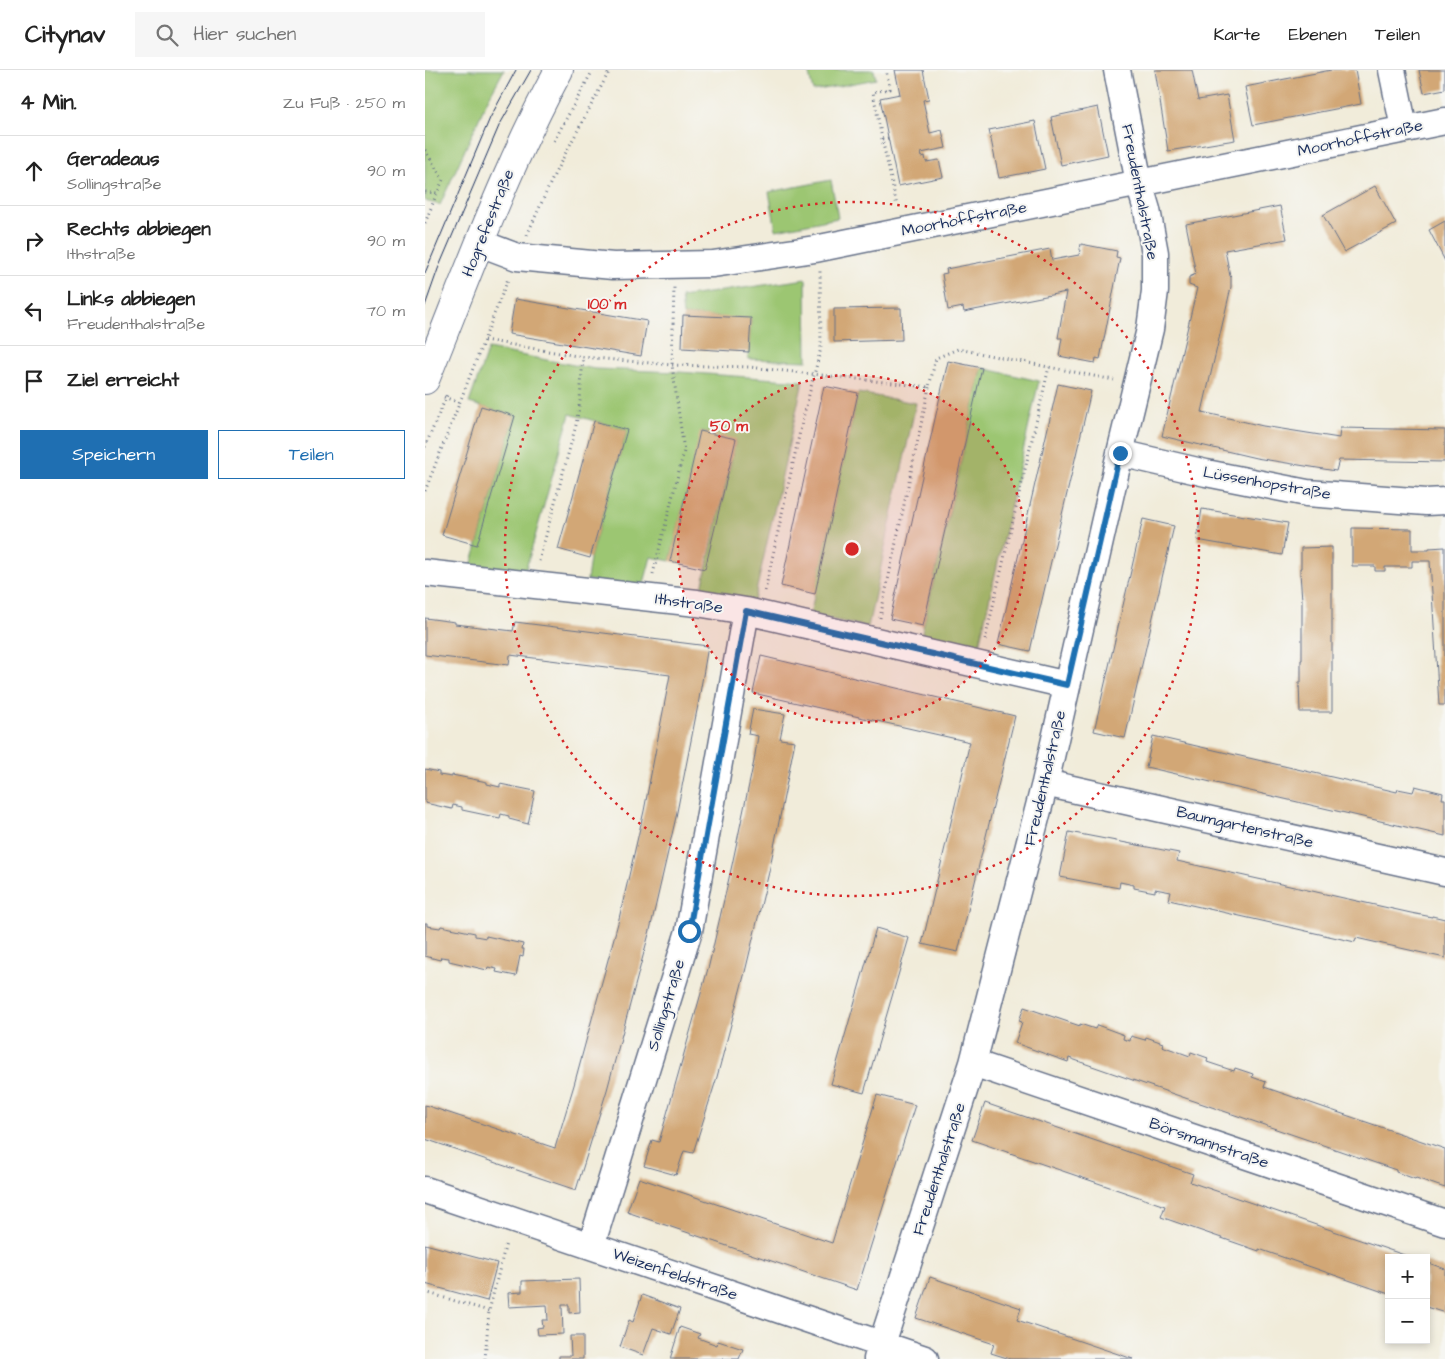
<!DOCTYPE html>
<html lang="de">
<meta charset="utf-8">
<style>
:root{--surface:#fff;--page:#f6f6f6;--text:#222;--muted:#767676;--line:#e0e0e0;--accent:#1f6fb2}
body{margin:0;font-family:"Architects Daughter",sans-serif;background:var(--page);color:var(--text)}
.controls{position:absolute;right:15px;bottom:15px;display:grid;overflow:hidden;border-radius:0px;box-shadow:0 2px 8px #0003}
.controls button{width:45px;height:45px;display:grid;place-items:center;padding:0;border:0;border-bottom:1px solid var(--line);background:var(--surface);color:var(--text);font:25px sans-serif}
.stop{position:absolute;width:15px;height:15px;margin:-11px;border:4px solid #1f6fb2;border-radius:50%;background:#fff}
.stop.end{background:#1f6fb2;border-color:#fff;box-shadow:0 1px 5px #0008}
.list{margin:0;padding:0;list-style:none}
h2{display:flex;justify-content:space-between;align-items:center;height:65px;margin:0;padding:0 20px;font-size:21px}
h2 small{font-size:16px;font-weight:400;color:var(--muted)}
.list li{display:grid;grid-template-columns:32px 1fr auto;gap:15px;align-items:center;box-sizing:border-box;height:70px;padding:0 20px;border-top:1px solid var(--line)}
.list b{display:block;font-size:19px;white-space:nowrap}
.list p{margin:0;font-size:16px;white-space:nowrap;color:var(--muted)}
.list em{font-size:16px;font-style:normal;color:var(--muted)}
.actions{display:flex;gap:10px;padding:15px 20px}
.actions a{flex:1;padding:11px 0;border:1px solid var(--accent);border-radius:0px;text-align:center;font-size:18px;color:var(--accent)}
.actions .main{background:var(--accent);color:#fff}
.icon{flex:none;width:28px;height:28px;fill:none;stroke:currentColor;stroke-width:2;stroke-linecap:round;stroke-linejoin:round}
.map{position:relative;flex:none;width:1020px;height:1289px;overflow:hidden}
header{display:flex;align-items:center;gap:30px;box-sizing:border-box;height:70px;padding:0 25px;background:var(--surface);border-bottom:1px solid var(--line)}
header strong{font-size:24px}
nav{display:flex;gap:28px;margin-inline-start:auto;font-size:18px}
.search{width:350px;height:45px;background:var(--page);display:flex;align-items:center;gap:12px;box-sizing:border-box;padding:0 18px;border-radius:0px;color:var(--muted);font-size:19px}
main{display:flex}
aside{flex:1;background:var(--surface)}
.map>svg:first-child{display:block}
</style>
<header>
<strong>Citynav</strong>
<div class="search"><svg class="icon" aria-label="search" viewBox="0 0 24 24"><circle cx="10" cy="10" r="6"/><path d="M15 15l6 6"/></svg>Hier suchen</div>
<nav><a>Karte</a><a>Ebenen</a><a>Teilen</a></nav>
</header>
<main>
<aside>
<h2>4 Min.<small>Zu Fuß · 250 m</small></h2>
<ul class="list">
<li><svg class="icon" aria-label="ahead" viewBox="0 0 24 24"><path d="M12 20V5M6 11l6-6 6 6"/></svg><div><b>Geradeaus</b><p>Sollingstraße</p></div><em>90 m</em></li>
<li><svg class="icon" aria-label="right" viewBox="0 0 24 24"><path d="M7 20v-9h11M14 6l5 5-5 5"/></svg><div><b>Rechts abbiegen</b><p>Ithstraße</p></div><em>90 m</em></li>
<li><svg class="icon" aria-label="left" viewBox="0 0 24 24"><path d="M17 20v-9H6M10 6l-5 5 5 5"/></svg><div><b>Links abbiegen</b><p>Freudenthalstraße</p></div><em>70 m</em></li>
<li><svg class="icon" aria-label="arrive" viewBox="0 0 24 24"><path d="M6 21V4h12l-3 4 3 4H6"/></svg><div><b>Ziel erreicht</b></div></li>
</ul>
<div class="actions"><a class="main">Speichern</a><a>Teilen</a></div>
</aside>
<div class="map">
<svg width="1020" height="1289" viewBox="0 0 1020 1289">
<rect width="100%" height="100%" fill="#f6f6f2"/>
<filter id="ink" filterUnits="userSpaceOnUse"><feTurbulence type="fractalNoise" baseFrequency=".02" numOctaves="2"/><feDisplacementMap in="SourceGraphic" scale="10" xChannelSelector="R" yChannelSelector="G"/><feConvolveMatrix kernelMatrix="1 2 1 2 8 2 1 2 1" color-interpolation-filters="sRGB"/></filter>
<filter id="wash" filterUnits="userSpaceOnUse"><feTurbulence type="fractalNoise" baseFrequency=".0096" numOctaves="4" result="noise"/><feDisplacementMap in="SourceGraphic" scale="20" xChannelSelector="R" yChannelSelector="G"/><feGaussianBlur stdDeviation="1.12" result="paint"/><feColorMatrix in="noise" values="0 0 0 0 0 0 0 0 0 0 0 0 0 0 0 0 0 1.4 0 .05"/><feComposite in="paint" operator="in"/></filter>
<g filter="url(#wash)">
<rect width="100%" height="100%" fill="#f1ecda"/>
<path fill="#9cc672" stroke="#5c7a68" d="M0,0h79l-16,29 -48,106 -15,-4z
M383,0h66l2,9 -63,12z
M406,110l7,38 -62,12 -7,-38z
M381,209l1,82 -59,-2 3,-40 -68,-4 -2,-18z
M63,279l107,20 84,3 124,9 -49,220 -53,-9 35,-152 -35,-9 -31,130 -19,-4 -8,30 -56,-7 3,-22 37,-128 -57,-16 -45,158 -54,-6 44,-150 -46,-13z
M557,298l57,13 -62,273 -57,-13z
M433,323l58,10 -48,224 -58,-12z"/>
<g id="blocks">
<path fill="#d2a776" d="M470,0h28l6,29 -6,1 7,33 12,-3 4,18 -25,5 1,4 3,-1 1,6 13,-2 4,17 -45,9 -18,-88 20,-4z
M730,0h37l6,30 29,-5 8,45 -67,11z
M906,0h24l6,34 -108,21 -8,-38z
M994,0h26v19l-21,4z
M673,37l10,48 -47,10 -10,-48z
M610,51l10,48 -46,9 -10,-48z
M950,116l21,38 -52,28 -21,-37z
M855,136l7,33 -62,11 5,26 1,1v10l-29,125 61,14 76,12 1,-10 105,2v32l-106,-2 -3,11 -80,-13 -94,-22 35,-148 -8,-3v-8l7,-3 -10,-50z
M1020,151v40l-16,-31z
M656,174l36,7 -1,6 4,1 -20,101 -4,-1 -1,5 -36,-7 3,-18h-4l8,-46 -102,20 -1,-5 -15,3 -6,-36 5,-1 -1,-4 104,-20 2,11 27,-5z
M90,229l132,22 -6,35 -132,-22z
M476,238l1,32 -68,2v-33z
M258,245l68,3 -2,34 -67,-4z
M523,291l34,7 -59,258 -33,-7z
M633,314l33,7 -61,260 -32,-7z
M399,316l34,7 -43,201 -34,-8z
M56,336l34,10 -38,129 -35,-10z
M169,351l33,9 -37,128 -32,-9z
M275,361l36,8 -31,130 -35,-8z
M777,439l86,14 -6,32 -85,-15z
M718,449l31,7 -49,212 -31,-7z
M927,458l60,1v21h17v-2l16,-1v158h-6l-9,-144h-18v6h-27v4h-10v-5h-23z
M907,477v165h-32l-1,-30h2v-22h1v-60l-2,-27v-5h1v-20z
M0,548l30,4v2l58,7 2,-9 193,24 -10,59 -22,112 -26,113 -43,160 -31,100 -151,-51v-34l130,43 19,-63 44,-162 26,-112 26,-136 -160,-20 -1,10 -84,-10z
M336,586l254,60 -57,236 -36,-8 48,-202 -217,-49z
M328,639l32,5 -5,25 15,2 -26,131 -24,100 -28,105 -24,76 -9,-2 -8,24 -32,-9 8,-26 7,2 50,-177 23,-100 22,-104 4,-25 -10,-2z
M728,666l244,56 1,-3 15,3 2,-6 28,7 -1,6h3v37l-299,-69z
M0,699l14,3v3l13,2v-2l35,7v2l13,3v-3l35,7 -7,33 -19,-5v-3l-8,-2 -1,4 -38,-8v-3l-9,-2 -1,4 -27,-6z
M644,762l110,21 -2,8 234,52 21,4v-1l13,3v39l-89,-20 -1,4 -186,-42 2,-8 -16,-3v3l-21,-4v-3l-14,-3 -1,6 -59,-11z
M0,853h2v3l13,2 1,-2 34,7v3l11,2v-2l37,8 -1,5h2l-1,8 -3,-1 -4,20 -20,-4 1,-3 -9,-2 -1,3 -38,-9v-3l-8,-1 -1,3 -15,-4z
M451,858l33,10 -45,155 -33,-9z
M599,937l56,19v-2l15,5 2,-4 27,10 -1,4 7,2 1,-5 14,4 1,-3 17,6 -1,3 28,10 1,-4 17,6 -1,4 27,9 1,-3 18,6 -1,3 14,5 -2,5 181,62v39l-29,-10 -1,1 -19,-7v-2l-278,-95 -49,-17 -1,4 -53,-19 7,-21 -3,-1z
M452,1025l38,10 -58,185 -230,-78 12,-34 193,65z
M560,1033l208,71 -3,8 223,76h-24v36l-130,-45v2l-98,-34 4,-11 -193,-66z
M0,1174l72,19 -10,38 -62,-17z
M1001,1192l19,7v44l-19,-6z
M505,1207l91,31 -4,12 116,39h-123l-19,-6 3,-9 -78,-26z
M154,1209l1,33 -11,1v-8h-7l1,29 -25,1 -1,-7 6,-1 -1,-7h6l-1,-15 -38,2 -1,-14 14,-1v-11z
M217,1225l38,14 -9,25 -18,-6 -10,27 -23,-8 9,-27 4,2z
M255,1257l20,7 -2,4 19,7 1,-4 25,8 -4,10h-69z
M145,1266h13v23h-24v-3h12z"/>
</g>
</g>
<g filter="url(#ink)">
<use href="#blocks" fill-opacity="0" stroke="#667189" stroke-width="1"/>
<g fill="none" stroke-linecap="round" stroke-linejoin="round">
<defs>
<path id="street" d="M967,0l12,58
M55,173l37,14 96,9 100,-2 102,-15 630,-128
M695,383l86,20 101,20 119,9 19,-1
M0,503l272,30 49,8 321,74
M620,713l400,89
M548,993l472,160
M0,1120l500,169
M166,1176l98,-315 57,-320
M452,1289l96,-296 72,-280 75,-330 30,-124 5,-38v-38l-8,-43 -8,-27 -22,-113"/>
<path id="secondary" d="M0,310c42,-104 80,-211 134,-310"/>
</defs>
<use href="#street" stroke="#667189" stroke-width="29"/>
<use href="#secondary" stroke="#667189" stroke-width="30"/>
<path stroke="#667189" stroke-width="3" stroke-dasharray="1 4" stroke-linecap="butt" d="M463,68l-6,1 15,67
M457,69l-9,-47 17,-3 -4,-19
M129,71l39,-71
M0,80l18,30 -6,13 -12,-1
M0,153l12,-30
M102,165l28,-62 55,-103
M59,270l99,17 89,8 77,2 180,20 7,-29 22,-9 156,31
M19,327l16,6
M0,377l22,-52
M0,421l83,-212
M114,491l37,-136 4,-24 3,-44
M228,504l31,-123 -12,-86 2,-78
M340,521l37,-169 19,-74 -1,-77
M455,548l49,-231
M560,570l64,-273
M0,1222l64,19
M60,1289l4,-48 17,-68"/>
<use href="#street" stroke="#fff" stroke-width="26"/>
<use href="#secondary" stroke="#fff" stroke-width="28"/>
<path stroke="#1b2f5e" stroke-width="1" d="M0,203l65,-155 26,-48
M0,236l13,-37 61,-143 32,-56"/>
</g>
</g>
<g fill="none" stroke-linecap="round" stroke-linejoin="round" filter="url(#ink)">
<path stroke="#1f6fb2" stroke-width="6" d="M264,861l57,-320 321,74 53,-232"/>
</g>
<circle cx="427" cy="479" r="174" fill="#d62828" fill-opacity=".12"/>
<g fill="none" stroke="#d62828" stroke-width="2.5" stroke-dasharray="2.5 5">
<circle cx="427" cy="479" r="174"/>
<circle cx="427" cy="479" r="347"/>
</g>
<g text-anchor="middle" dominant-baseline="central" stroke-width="4" stroke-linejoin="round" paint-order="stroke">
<g font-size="16" fill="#1b2f5e" stroke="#f6f6f2">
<text transform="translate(935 68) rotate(-12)">Moorhoffstraße</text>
<text transform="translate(715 122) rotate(79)">Freudenthalstraße</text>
<text transform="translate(539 149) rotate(-11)">Moorhoffstraße</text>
<text transform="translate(63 153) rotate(-68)">Hogrefestraße</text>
<text transform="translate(842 413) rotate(10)">Lüssenhopstraße</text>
<text transform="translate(264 533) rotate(8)">Ithstraße</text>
<text transform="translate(620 708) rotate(-77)">Freudenthalstraße</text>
<text transform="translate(820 757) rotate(13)">Baumgartenstraße</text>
<text transform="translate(241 935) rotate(-73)">Sollingstraße</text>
<text transform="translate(784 1073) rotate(19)">Börsmannstraße</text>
<text transform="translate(514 1099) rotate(-72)">Freudenthalstraße</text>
<text transform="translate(250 1204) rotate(19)">Weizenfeldstraße</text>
</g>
</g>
<circle cx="427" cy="479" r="8" fill="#d62828" stroke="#f6f6f2" stroke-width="2.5"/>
<g font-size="15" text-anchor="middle" font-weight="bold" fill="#d62828" stroke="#f6f6f2" stroke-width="4" stroke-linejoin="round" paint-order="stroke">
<text x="182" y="239">100 m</text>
<text x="304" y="361">50 m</text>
</g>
</svg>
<div class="controls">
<button>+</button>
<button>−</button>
</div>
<div class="stop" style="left:264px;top:861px"></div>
<div class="stop end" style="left:695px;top:383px"></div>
</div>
</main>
